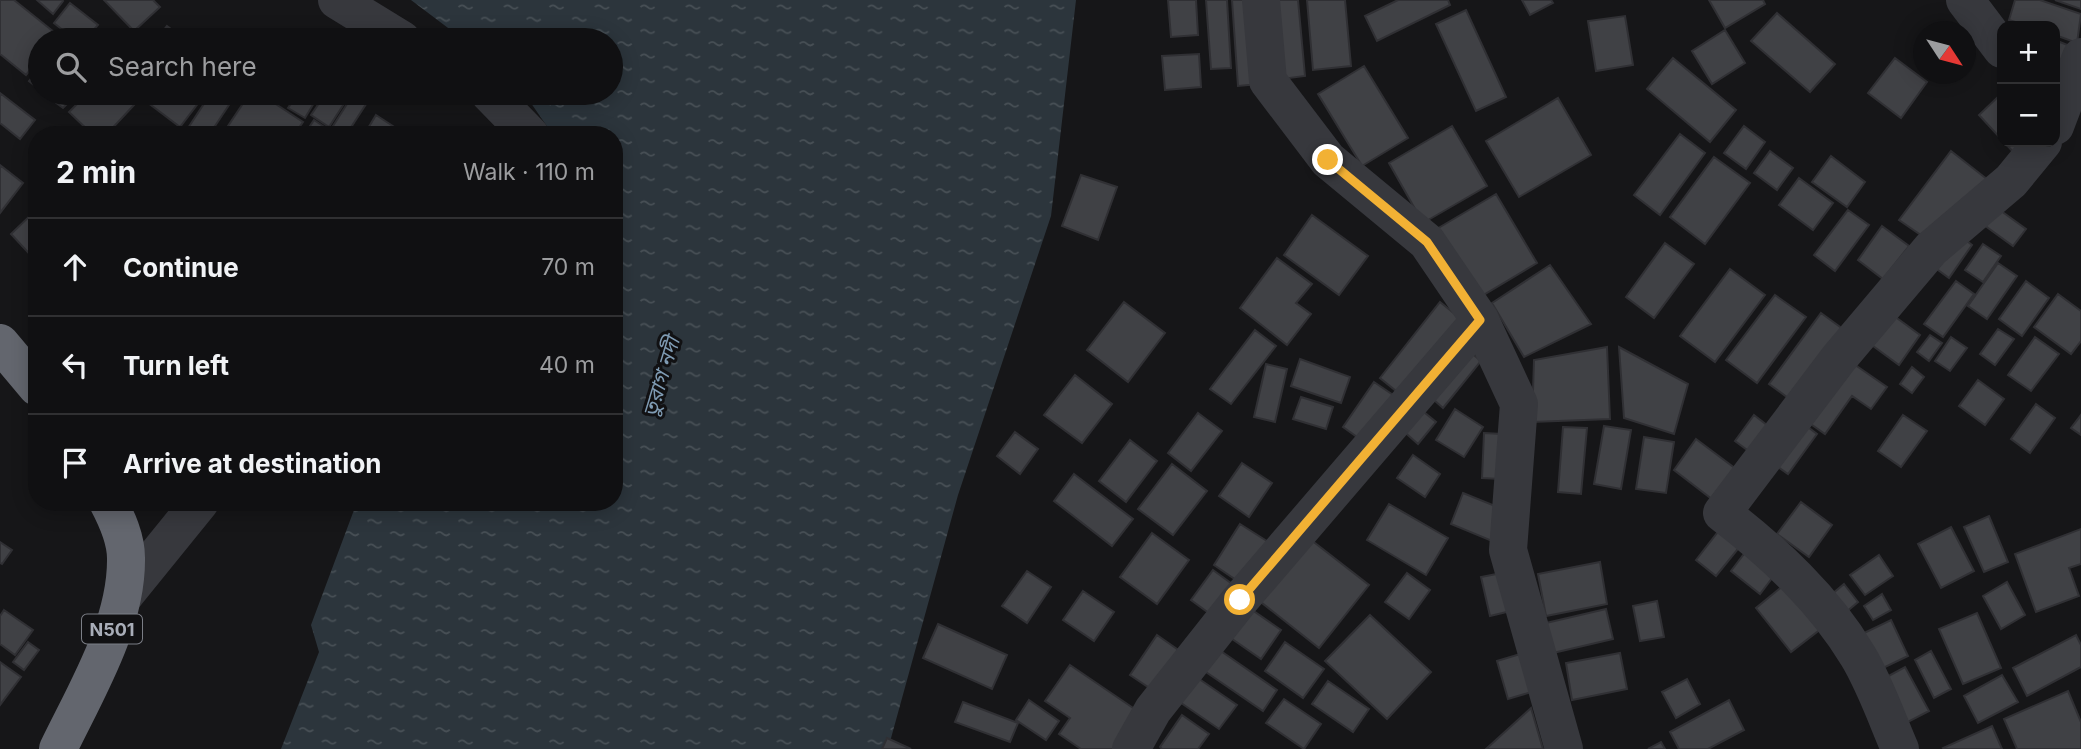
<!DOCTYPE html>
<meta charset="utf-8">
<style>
:root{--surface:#101012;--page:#1e1e20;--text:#f1f3f6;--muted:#9c9d9f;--line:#303032}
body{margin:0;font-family:Inter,"Noto Sans Bengali",sans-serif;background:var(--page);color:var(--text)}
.controls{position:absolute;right:21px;top:21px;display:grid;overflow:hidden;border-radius:14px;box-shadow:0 4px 18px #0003}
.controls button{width:63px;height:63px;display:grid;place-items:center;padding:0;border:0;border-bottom:2px solid var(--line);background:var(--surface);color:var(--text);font:35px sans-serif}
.compass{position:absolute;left:1913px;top:21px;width:63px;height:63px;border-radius:50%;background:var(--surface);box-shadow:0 4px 18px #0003;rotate:126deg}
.stop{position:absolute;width:21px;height:21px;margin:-16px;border:5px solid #f2b134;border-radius:50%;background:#fff}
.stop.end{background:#f2b134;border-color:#fff;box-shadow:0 2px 7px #0008}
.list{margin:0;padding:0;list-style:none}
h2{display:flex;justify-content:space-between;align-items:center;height:91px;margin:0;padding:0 28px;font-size:30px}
h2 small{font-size:23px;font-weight:400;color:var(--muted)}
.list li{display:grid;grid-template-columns:46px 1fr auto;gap:21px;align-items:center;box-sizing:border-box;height:98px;padding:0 28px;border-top:2px solid var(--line)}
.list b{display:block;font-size:26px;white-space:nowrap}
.list em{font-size:23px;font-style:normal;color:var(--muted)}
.icon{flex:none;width:38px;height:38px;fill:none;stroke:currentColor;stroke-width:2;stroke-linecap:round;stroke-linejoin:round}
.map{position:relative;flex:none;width:2081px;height:749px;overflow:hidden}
.search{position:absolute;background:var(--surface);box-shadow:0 4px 18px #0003;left:28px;top:28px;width:595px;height:77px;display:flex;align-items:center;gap:18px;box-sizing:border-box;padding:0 24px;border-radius:38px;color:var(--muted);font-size:26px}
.panel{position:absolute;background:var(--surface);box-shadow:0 4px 18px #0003;left:28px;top:126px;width:595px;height:385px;border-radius:28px}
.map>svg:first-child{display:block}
</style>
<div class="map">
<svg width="2081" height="749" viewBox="0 0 2081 749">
<defs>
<pattern id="water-ripples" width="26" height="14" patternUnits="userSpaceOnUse" patternTransform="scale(1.75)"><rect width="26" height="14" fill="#2c353c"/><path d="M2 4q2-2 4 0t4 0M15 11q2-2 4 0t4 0" fill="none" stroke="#485056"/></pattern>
</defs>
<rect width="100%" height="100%" fill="#161618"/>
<path fill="url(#water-ripples)" d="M411,0h665l-25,216 -93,279 -70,254h-607l38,-97 -8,-27 43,-115 6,-8h254v-367h-61l-29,-42h87v-53h-147z"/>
<path fill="#404145" stroke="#303034" stroke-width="2" d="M0,0h14l45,36 -4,4h-15v18l-14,17 -26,-21z
M37,0h25l1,1 -10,13z
M104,0h49l7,7 -26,24z
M1168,0h28l2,35 -27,2z
M1206,0h21l4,68 -20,1z
M1232,0h21l6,84 -21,2z
M1274,0h24l7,76 -23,3z
M1307,0h38l6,66 -38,4z
M1398,0h50l2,5 -73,36 -12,-25z
M1522,0h29l2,3 -23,12z
M1709,0h54l2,4 -40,24z
M2015,0h25l41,14 -4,29 -22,-8v-9h-27l-19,-6z
M2055,0h26v9z
M70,3l28,22 -13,15h-10l-21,-17z
M1466,10l40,87 -30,14 -40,-87z
M1777,13l58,51 -25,28 -59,-51z
M1625,16l8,49 -37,6 -8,-50z
M167,26l19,14h-30z
M1725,30l20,33 -33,21 -20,-33z
M279,31l15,9h-21z
M2055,40l20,8 -9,26 -11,-4z
M1199,54l2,33 -36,3 -3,-34z
M1673,58l63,52 -26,32 -63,-53z
M1895,58l32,24 -26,36 -33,-25z
M1364,66l44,72 -46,28 -44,-72z
M40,68v22l-11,-9z
M0,93l35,27 -15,19 -20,-16z
M43,93h35l-15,15z
M88,93h33l13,12 -28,30h-13l-24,-23z
M135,93h71l-26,34z
M211,93h26l-28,42h-12l-9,-7z
M250,93h9l44,29 -9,13h-72z
M269,93h22l-7,10z
M298,93h22l-15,25 -17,-10z
M326,93h25l-22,34 -18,-12z
M354,93l16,5 -24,37 -13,-9z
M2002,93v47l-23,-25z
M1558,98l33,57 -72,42 -33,-56z
M376,115l26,17 -2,3h-36z
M314,120l12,8 -4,7h-18z
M1452,126l35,60 -64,37 -34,-60z
M1744,126l21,16 -19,27 -22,-16z
M1680,134l25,19 -45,62 -26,-20z
M2004,142h27l-15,13z
M1770,151l23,17 -16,22 -23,-17z
M1951,151l46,36 -66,55 -32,-22z
M1831,156l34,26 -18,25 -35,-25z
M1714,157l36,26 -45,61 -35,-27z
M0,165l23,18 -23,30z
M1081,175l36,12 -19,53 -36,-14z
M1799,178l34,25 -20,27 -34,-25z
M1496,194l41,69 -62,37 -40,-70z
M1997,208l29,21 -13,17 -29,-21z
M37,209v53l-26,-28z
M1848,210l21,15 -34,46 -21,-16z
M1312,215l56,41 -29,39 -55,-40z
M1882,226l27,20 -26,33 -25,-19z
M1958,234l14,11 -23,33 -15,-11z
M1665,243l29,21 -40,54 -28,-21z
M1983,244l18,12 -18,26 -18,-12z
M1277,258l35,26 -16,19 15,11 -24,31 -47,-37z
M1998,263l19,13 -30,43 -19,-13z
M1550,265l41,59 -67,33 -32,-54z
M1730,269l35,26 -50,67 -35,-26z
M1956,281l18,13 -31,43 -19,-13z
M2026,281l23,17 -27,38 -23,-17z
M2058,294l23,17v30l-10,13 -37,-27z
M1775,295l31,22 -49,66 -31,-23z
M1124,302l41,31 -37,49 -41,-32z
M1440,302l26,21 -60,76 -26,-21z
M1821,313l26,19 -52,71 -26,-19z
M1890,313l30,22 -21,30 -30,-22z
M1998,329l16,10 -19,26 -15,-11z
M1255,330l21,16 -45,58 -21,-15z
M1930,335l12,8 -13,18 -12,-9z
M1951,337l16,11 -17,23 -15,-10z
M2035,337l24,17 -28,37 -23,-16z
M1464,347l17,14 -38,47 -17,-15z
M1607,347l3,72 -78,3 2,-62z
M1619,347l69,37 -14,50 -50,-16z
M1300,359l50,18 -9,26 -50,-17z
M1848,360l39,27 -16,22 -19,-13 -27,38 -20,-14z
M1266,364l21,5 -12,53 -21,-5z
M1912,367l12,10 -12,16 -12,-9z
M1075,375l37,29 -30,39 -38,-28z
M1978,380l26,19 -19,26 -26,-19z
M1374,382l25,17 -32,45 -24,-17z
M1301,397l32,10 -7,22 -33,-10z
M2036,404l19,14 -25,35 -19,-14z
M1419,408l17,14 -18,22 -17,-15z
M1455,409l28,18 -19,30 -28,-17z
M1198,413l24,18 -31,40 -23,-18z
M1754,415l18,14 -18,26 -19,-14z
M1903,415l24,16 -26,36 -23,-16z
M2081,415v20l-10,-7z
M1800,421l17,13 -29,40 -17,-12z
M1604,426l27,4 -10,59 -27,-5z
M1563,427l24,1 -6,66 -23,-2z
M1015,432l23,17 -18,25 -23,-18z
M1484,433l18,1 -2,45 -18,-1z
M1644,437l30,5 -8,51 -30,-4z
M1696,439l44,33 -23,31 -43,-33z
M1130,440l27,21 -31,41 -27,-21z
M1413,455l27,19 -15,23 -28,-19z
M1242,463l30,20 -23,34 -30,-21z
M1172,464l35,27 -34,44 -35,-26z
M1074,474l59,45 -21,27 -58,-45z
M1463,493l42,17 -13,31 -41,-17z
M1801,502l31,23 -23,32 -32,-23z
M1389,504l59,34 -22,37 -59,-35z
M1989,516l19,46 -24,10 -20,-45z
M1240,524l30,19 -28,41 -28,-19z
M1951,527l23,44 -33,17 -23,-44z
M1721,528l21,16 -26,32 -20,-16z
M2081,529v35l-12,4 10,28 -43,16 -21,-58z
M1152,533l37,27 -32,44 -37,-27z
M1306,536l63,49 -50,63 -62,-49z
M0,542l12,8 -10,14 -2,-1z
M1747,550l29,23 -16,21 -29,-23z
M1879,555l14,21 -28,19 -15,-20z
M1600,562l7,42 -61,12 -8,-42z
M1213,570l26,19 -22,30 -26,-19z
M1027,571l24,16 -24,36 -25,-17z
M1507,572l8,38 -25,6 -9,-39z
M1407,573l23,17 -21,29 -24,-17z
M1790,580l36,45 -35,27 -35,-44z
M2007,582l18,33 -24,14 -18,-33z
M1844,584l14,18 -19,16 -14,-18z
M1083,591l31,21 -20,29 -31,-21z
M1882,594l9,16 -18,10 -9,-14z
M1657,601l7,36 -24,4 -7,-35z
M1245,605l36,25 -20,29 -36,-25z
M1606,609l7,30 -60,14 -7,-30z
M4,610l29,20 -18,25 -15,-11v-28z
M1977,613l24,55 -38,16 -24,-55z
M1370,615l61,57 -44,47 -62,-58z
M1891,620l17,36 -29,14 -17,-36z
M938,624l69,31 -15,34 -69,-31z
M1157,635l30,21 -27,39 -30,-20z
M2076,635l5,10v22l-54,29 -14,-28z
M28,642l11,8 -15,20 -11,-8z
M1285,642l39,27 -21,29 -38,-27z
M1218,649l59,41 -14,21 -60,-41z
M1931,651l20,38 -17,9 -19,-38z
M1527,652l11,38 -30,9 -11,-38z
M1620,653l7,36 -55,11 -6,-37z
M0,662l21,15 -21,28z
M1070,665l69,47 -25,37h-33l-22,-15 11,-16 -25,-17z
M1905,667l24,44 -23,12 -23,-44z
M1189,672l48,33 -18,24 -48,-33z
M2002,675l16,27 -40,21 -14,-27z
M1687,679l13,25 -24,14 -14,-26z
M1328,681l41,28 -16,23 -41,-28z
M2068,691l13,31v27h-64l-13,-30z
M1284,699l37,25 -17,25 -38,-26z
M1029,700l30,21 -13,19 -30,-20z
M1729,700l15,30 -36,19h-29l-9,-17z
M963,702l55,21 -8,19 -55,-20z
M1531,708l12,41h-57z
M1182,715l27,19 -11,15h-36l-2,-2z
M1992,726l10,23h-58l-1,-1z
M887,738l24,11h-29z
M1661,742l4,7h-17z"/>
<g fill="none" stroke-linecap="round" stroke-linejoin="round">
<path stroke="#37383d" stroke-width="38" d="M337,0l65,40
M1261,0l7,81 60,79 99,82 53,78 39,84 -11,146 56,199
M1965,0l37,49
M489,93l41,42
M2055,126l26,-69
M123,597l77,-95
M1131,749l22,-39 87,-110 240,-280
M1900,749c-13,-30 -25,-65 -42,-93 -34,-57 -84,-103 -136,-143l117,-155 92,-109 80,-68 32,-39"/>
<path stroke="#63666e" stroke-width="38" d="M0,343l37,44
M58,749c28,-58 69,-125 68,-191 0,-20 -9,-39 -18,-56"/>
</g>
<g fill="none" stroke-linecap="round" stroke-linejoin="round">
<path stroke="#f2b134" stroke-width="9" d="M1240,600l240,-280 -53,-78 -99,-82"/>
</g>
<g text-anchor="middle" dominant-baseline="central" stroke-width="6" stroke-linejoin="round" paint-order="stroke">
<rect fill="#111113" stroke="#7b7e86" stroke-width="2" x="82" y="614.5" width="60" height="29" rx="5"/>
<g font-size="18" font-weight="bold" fill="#a8adb8">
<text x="112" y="629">N501</text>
</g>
<g font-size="21" font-style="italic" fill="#7f9bb3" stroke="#111113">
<text transform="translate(661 377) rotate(-73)">তুরাগ নদী</text>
</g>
</g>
</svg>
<div class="controls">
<button>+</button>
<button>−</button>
</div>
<svg class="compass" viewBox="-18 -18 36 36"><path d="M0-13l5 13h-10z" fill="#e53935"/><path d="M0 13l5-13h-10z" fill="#9c9d9f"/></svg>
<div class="stop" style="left:1240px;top:600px"></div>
<div class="stop end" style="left:1328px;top:160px"></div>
<div class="search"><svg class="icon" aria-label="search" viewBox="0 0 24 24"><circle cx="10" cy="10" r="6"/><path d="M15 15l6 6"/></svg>Search here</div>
<section class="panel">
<h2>2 min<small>Walk · 110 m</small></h2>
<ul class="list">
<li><svg class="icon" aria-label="ahead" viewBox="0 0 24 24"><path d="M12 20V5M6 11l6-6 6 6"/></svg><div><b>Continue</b></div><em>70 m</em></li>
<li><svg class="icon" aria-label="left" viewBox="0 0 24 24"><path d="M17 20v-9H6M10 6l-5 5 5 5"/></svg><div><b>Turn left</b></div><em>40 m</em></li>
<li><svg class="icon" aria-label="arrive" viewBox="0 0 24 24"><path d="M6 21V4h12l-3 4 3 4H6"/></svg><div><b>Arrive at destination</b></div></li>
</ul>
</section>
</div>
